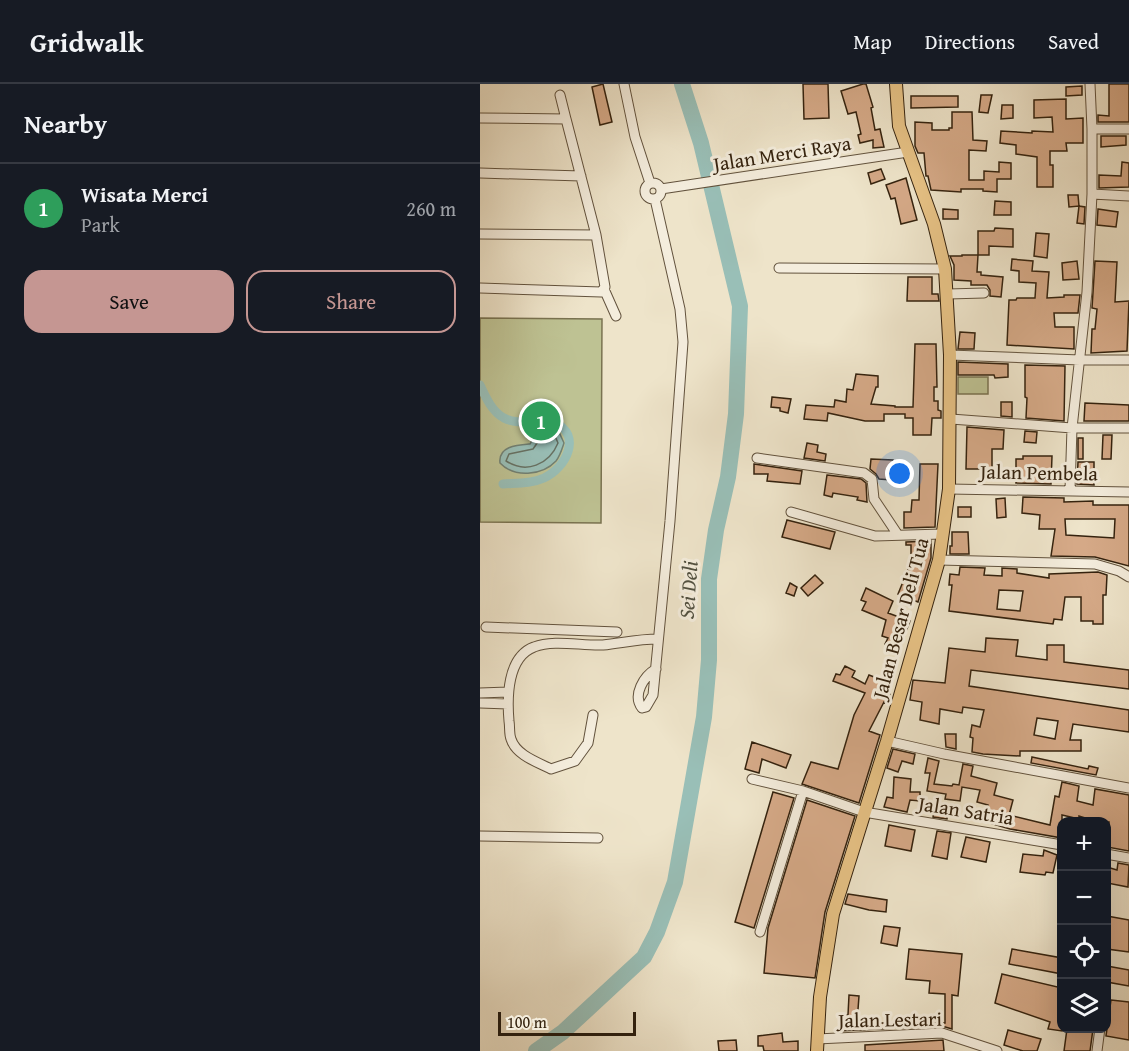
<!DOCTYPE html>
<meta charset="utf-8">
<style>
:root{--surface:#171b24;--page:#20242c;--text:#f1f3f6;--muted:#9ea1a6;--line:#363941;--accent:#c59692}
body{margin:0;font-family:"Gentium Book Plus",serif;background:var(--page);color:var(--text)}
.controls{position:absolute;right:18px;bottom:18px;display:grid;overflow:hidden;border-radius:12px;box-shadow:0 6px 24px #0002}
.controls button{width:54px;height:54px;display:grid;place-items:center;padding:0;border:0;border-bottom:2px solid var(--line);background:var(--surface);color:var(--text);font:30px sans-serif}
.scale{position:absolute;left:18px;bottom:15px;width:138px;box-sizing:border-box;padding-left:6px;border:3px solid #34220e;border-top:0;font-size:16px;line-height:21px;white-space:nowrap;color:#34220e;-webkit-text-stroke:4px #f4eddd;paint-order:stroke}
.you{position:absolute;left:420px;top:390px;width:21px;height:21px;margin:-15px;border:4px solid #fff;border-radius:50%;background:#1a73e8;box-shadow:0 0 0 9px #1a73e833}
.badge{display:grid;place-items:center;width:39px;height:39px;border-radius:50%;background:var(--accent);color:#fff;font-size:20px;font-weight:700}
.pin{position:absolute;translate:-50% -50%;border:3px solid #fff;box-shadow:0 2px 6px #0006}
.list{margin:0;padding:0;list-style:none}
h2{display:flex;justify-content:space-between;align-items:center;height:78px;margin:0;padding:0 24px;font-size:26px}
h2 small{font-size:20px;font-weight:400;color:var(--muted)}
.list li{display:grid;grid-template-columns:39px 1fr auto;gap:18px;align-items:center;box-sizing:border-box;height:90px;padding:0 24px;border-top:2px solid var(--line)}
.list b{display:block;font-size:22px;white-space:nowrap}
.list p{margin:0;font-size:20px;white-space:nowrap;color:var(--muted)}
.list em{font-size:20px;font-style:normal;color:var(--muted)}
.actions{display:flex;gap:12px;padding:18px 24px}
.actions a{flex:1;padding:14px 0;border:2px solid var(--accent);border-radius:18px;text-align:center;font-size:21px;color:var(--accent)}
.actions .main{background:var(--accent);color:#111}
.icon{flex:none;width:33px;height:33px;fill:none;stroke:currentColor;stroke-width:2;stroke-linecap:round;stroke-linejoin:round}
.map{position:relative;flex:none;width:649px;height:967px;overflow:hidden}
header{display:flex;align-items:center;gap:36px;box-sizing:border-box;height:84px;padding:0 30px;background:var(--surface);border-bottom:2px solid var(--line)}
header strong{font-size:28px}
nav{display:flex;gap:33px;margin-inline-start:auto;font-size:21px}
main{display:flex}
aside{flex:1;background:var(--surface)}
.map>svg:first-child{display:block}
</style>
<header>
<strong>Gridwalk</strong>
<nav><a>Map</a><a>Directions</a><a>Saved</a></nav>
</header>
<main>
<aside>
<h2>Nearby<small></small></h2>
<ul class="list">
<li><span class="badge" style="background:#2e9e5b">1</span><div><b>Wisata Merci</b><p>Park</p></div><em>260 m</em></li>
</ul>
<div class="actions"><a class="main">Save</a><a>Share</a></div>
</aside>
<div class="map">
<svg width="649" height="967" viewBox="0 0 649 967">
<rect width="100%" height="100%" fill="#eee4ca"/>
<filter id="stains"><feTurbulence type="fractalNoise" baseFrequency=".00333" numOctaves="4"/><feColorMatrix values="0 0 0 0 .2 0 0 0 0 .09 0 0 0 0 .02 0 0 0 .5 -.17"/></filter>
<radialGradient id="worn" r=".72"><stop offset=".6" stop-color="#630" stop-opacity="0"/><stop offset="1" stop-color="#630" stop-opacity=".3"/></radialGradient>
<path fill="#bec293" stroke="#797250" stroke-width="1.5" d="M0,234l122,1 -1,204 -121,-1z
M478,293h30v17h-30z"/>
<path fill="#99bfb7" stroke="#718073" stroke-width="1.5" d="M71,344l7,2 6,13c-2,6 -4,13 -8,18 -14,15 -42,17 -56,2 -2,-17 17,-18 30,-19l8,-14z"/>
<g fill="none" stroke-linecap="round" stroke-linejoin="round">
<path stroke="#667062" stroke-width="1.5" d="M71,350l4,2 3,7c-9,22 -32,31 -52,18l3,-7 24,-5 9,-13z"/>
<path stroke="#99bfb7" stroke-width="9" d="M0,301c5,11 12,27 24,33 16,9 34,-2 50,4 29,13 12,46 -10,56 -13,6 -28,5 -41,6"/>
<path stroke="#99bfb7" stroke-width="16" d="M56,967l27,-19 81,-75 13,-25 18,-50 29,-165 5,-57v-81l7,-49 12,-53 8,-63 4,-108 -39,-163 -19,-59"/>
</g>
<path fill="#d5a987" stroke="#34220e" stroke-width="1.5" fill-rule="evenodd" d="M123,0l9,38 -12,3 -8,-38z
M323,0h25l1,34 -25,1z
M383,0h3l7,23 -2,1 4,22 5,-1 4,18 -11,1v-8l-13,3 -2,-8 3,-1 -5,-22 -8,2 -7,-23z
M629,0h20v38h-31v-7l11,1z
M602,2v9l-16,1v-9z
M501,11h11l-4,18 -9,-1z
M431,12h47v11l-47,1z
M586,15v20l17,-1v25h-17l1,8h-17v14h3v22h-16v-30l-21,-3v-9l-16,-2 1,-12 31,2v-2l21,1 -1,-15 -18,1v-18z
M522,21h11v13l-12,1z
M472,28h20l1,28 14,1 -1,10 -17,-1v30h15v-9l15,1v-10l12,1v16h-14v13l-14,-1v-2h-22v3l-30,-2 -3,-14h-2l-2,-23h-6l-3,-7v-24l17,1v7h17v-2h3z
M621,52h25v9l-25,2z
M642,78l7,1v24l-30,1v-13l22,1z
M401,85l4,10 -14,5 -3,-11z
M426,94l11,42 -16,4 -6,-26 -4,1 -5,-14z
M588,111h10l1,11 6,1 -1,17 -7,-1 2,-17 -10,1z
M515,117l16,1v13h-17z
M463,125l15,1v9h-15z
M618,125l20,3 -2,15 -19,-2z
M515,144l18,1v18l-24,-1v9h-11v-24h16z
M556,149l13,1 -2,24 -13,-2z
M482,171h16l-1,17h4v3l22,2 -2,20 -11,-1v-6l-3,-5h-16v-4l-17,-1v-15l-4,-9h12z
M532,175l21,2 -1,10 17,1 -2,26 17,-1v-2h16l-2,18h-24l1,14h19v22l-67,-4 2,-45h7l1,-2h18l1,-15 -17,-1v-11l-8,-1z
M597,177l2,18 -16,1 -1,-17z
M615,177l22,1 -2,40 14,-1 -2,50 -36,2 1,-24h3l2,-20 -5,-1z
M428,193h24v17h6l1,7h-32z
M480,248l15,1 -1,16h-16z
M435,260h21l1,43h-3v14h4v9l3,1v7h-9l-1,17h-18v-17h-8v-4h-21v7h-19l-37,-8 -1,8 -23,-2 2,-14 28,2 1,-7 11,2 1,-13 6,1 3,-16 22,2v11h-2l-5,17 24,2v1h18z
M478,278l50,2v13l-13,1 -1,-3h-36z
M545,281l40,1 -1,55 -38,-3 1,-20 -2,-1z
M292,313l19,2 -3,14 -8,-2v-3l-9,-1z
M521,318h11v15l-11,-1z
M605,319l44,2v16h-45z
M487,343l37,3 -1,19h-11v20h-26z
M545,347l12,1 -1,11 -12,-1z
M623,351h9l-1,24h-9z
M598,354h5v21h-5z
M327,359l11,2 -1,7 9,2 -1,7 -21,-3z
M543,372h29l-1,28 -35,-1v-24h7z
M391,375l22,1 -2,20 -12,-1 -3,-5 -6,-5z
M598,378h16v23l-17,-1z
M274,380l48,7 -2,13 -33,-3 1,-7h-14z
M440,380h18l-3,63 -31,1v-16h7l1,-12h7z
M347,391l34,4 5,4 1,19 -10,-2 1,-3 -25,-4 -1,4 -8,-2z
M543,413l41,1v4l29,-1v4h36v61l-34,-9 -44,-1 4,-27h-16l1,-14 -18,-2zM585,435h50l-1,19 -48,-3z
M525,414l1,19 -9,1 -1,-19z
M478,423h13v10h-13z
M307,436l48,12 -5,17 -48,-12z
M472,448h16l1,22h-19v-8h2z
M451,457v17l-13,44 -20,-8 13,-32v-17h-5v-3z
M480,483l25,1 -1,7 18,1v-8l15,1v4l32,5v-4l49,-2 9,3 -1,20h-3v29h-10v-3h-12v-24h-16l-3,23 -8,-1 -1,5 -104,-13 3,-26h-3l1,-11 9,1zM519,506l24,1 -3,20 -23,-2z
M335,491l8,8 -15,13 -7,-8z
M310,499l7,4 -3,9 -8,-3z
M386,504l27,13 -5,12 22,8 -5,13 -5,-2 -5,15 -10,-3 3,-6 -6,-2 4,-16 -24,-10 4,-8 -5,-2z
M506,554l32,2 -2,16 31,4v-15h17v17l65,8v19l-158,-19 -2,16 160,24v22l-56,-8 -3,16h11v11h-61v5l-37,-2 -11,-2 1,-14 -3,-1 2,-12 8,2 4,-17 -21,-3 -1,6 -22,-4 -1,15 -19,-4 2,-18 -12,-2 3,-20 32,3 4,-35 36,4zM557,634l21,3 -3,18 -21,-4z
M365,582l10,5 -3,6 13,7 4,-9 18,7 -4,9 7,3 -4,9 -2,-1 -15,29 11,4 -21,68 -57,-19 9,-22 27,7 16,-54 11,-22 -32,-12 3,-7 4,1z
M465,650h11v15l-10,-2z
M272,658l39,13 -5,13 -24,-9 -3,14 -14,-4z
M413,665l22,5 -2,10 -11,-3 -4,11 -11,-4z
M552,673l56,12 1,-3 9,2 -2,7 -65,-12z
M448,674l11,3 -5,23 18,2 1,-2 6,1 4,-21 10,2 -2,10 26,7 -3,12 19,5 -4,15 41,10 5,-29 4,1 3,-15 17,4 -2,15 16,4 2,-16 34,6v56l-22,-4 2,-25h-11l-19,-6v3l-17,-4v23l-52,-9 -27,-8 5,-16 -11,-3 3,-12 -18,-3 -2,14 -15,-2 1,-5 -19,-3 3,-18h-5z
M414,693l17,2 -1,13h10v9l-10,-1 -3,12 -23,-5 3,-10 6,1z
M293,708l21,6 -40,130 -19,-6z
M327,716l48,16 -30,96 -10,66 -51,-5 4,-45z
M455,723l13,3 -1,9 -14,-2z
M409,741l26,5 -4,21 -26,-5z
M457,747l14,2 -4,26 -15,-3z
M486,753l24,5 -4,20 -25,-5z
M564,766l13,5 -4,18 -7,-1 -1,3 -25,-3 3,-18 20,2z
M638,779l11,2 -1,22 -21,-4v-16l10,3z
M368,810l39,6 -1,12 -17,-2 -24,-6z
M627,832l22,4v32l-22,-3z
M404,842l16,2 -3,18 -16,-3z
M429,865l53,5 -4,42 -6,-1v34l-10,-3 -103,5v-16h9l1,-20 10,1 -2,27h88v-29l-16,-1 1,-12 -24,-2z
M532,865l50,9v16l-53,-10z
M627,882l22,4v16l-22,-4z
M522,890l60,14v43l-14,-2 2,-7 -55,-19z
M631,916l18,2v38l-23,-4z
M587,945h26l-3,22h-26z
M528,946l33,9 -4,12h-14l-19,-6z
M302,949l1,9 15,-1v10h-34l-1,-5h-5v-10z
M256,956l1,11h-18l-1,-10z
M463,956l1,11h-79v-6z"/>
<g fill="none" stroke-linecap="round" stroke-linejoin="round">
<defs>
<path id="minor" d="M144,0l11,53 15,46
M80,11l6,24
M0,34l86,1 30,116 9,52 -4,5 -121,-4
M612,45h37
M0,89l101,3
M165 107a8 8 0 1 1 16 0a8 8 0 1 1-16 0Z
M181,105l247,-37
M612,110l37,2
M175,115l25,110 3,33 -13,179 -17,174 -7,12 -4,1c-10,-13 2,-32 14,-39
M0,150l116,1
M299,184l166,1
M124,205l12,27
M468,210l36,-1
M470,271l130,5h49
M471,335l121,9h57
M277,374l107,15 8,6 2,20 24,36
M469,405l180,3
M590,406l2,-62 15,-136 5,-98v-65l-2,-45
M311,428l84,24 67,-2
M459,476l156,4 24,7 10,6
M6,543l131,5
M0,609l28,-1
M0,619l28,1
M113,631l-5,28 -13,18 -24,8c-14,-7 -35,-14 -40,-30 -2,-5 -1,-12 -2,-18 -2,-23 -2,-64 25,-74 20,-8 47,-1 69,-2 19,-2 35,-6 55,-6
M407,657l57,13 185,34
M272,695l51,12 61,21 198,33
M0,752l118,2
M626,770l23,4
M280,848l43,-141
M337,955l125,-6 55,18
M617,967l3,-23"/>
<path id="major" d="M337,967l3,-54 13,-83 54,-173 52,-181 10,-71 1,-134 -5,-86 -11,-45 -35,-98 -3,-42"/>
</defs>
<use href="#minor" stroke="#62523d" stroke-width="11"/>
<use href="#major" stroke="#34220e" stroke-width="14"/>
<use href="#minor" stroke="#f4eddd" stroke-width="9"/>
<use href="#major" stroke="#e7c285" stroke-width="12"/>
</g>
<g text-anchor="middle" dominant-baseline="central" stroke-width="6" stroke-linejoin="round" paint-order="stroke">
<g font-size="20" fill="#34220e" stroke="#f4eddd">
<text transform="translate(302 69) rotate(-9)">Jalan Merci Raya</text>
<text transform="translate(559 388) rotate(1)">Jalan Pembela</text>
<text transform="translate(420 534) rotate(-75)">Jalan Besar Deli Tua</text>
<text transform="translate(486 726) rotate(9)">Jalan Satria</text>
<text transform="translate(410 935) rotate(-1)">Jalan Lestari</text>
</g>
<g font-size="21" font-style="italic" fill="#525141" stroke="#f4eddd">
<text transform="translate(208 506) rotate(-86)">Sei Deli</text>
</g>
</g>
<rect width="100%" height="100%" filter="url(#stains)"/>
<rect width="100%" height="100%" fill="url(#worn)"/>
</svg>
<div class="controls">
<button>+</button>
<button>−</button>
<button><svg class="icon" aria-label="locate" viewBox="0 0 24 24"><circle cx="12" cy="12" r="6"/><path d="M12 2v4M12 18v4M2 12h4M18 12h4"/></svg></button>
<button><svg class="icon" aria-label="layers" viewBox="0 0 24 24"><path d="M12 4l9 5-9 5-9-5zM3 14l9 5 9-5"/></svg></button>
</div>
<div class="scale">100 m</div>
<div class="you"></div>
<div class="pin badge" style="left:61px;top:337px;background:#2e9e5b">1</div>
</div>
</main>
